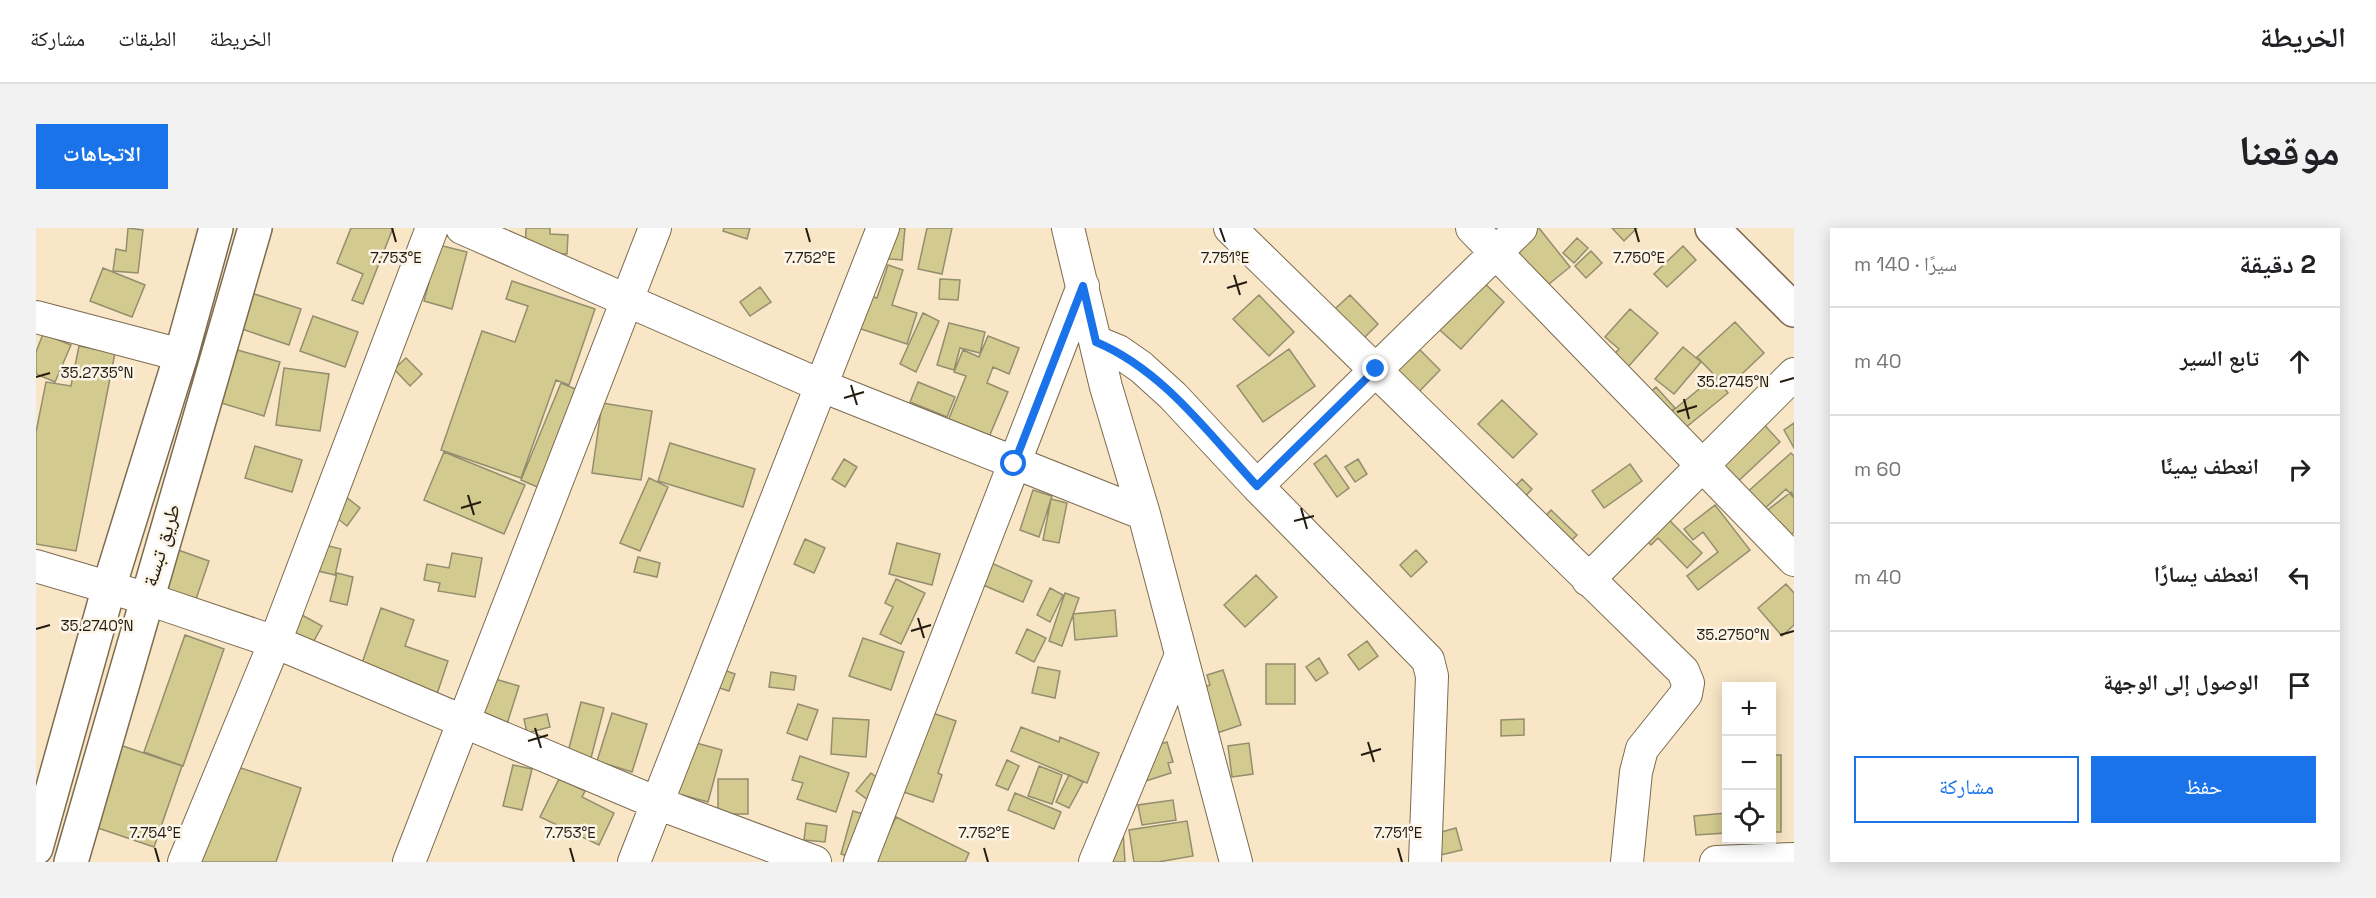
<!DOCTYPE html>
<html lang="ar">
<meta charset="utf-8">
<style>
:root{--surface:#fff;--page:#f2f2f2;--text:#202124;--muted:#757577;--line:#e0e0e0;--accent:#1a73e8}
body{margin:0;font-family:"Space Grotesk","Noto Naskh Arabic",sans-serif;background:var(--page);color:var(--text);direction:rtl}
.controls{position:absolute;right:18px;bottom:18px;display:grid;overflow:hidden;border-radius:0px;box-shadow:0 3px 15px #0003}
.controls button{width:54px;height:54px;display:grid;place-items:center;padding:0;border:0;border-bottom:2px solid var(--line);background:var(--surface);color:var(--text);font:30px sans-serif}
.stop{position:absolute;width:18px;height:18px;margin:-14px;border:4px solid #1a73e8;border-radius:50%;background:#fff}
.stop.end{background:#1a73e8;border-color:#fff;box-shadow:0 2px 6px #0008}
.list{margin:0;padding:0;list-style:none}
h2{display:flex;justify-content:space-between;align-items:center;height:78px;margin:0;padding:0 24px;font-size:26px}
h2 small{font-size:20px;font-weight:400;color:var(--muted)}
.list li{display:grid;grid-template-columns:39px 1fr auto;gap:18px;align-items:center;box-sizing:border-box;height:108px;padding:0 24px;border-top:2px solid var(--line)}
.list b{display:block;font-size:22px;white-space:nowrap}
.list em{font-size:20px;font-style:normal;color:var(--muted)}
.actions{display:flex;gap:12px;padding:18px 24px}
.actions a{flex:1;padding:14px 0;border:2px solid var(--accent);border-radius:0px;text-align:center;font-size:21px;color:var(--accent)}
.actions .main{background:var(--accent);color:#fff}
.icon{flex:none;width:33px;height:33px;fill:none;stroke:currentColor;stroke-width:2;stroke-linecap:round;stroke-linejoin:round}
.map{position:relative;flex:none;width:1758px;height:634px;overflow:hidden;direction:ltr;border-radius:0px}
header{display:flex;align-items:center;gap:36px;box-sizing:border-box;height:84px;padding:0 30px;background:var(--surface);border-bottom:2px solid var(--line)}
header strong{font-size:28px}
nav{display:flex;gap:33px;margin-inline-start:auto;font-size:21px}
.intro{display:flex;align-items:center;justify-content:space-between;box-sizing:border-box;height:144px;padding:0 36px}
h1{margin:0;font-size:42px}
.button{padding:15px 27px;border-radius:0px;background:var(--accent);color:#fff;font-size:21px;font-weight:700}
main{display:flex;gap:36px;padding:0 36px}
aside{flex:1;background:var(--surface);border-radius:0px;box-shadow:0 3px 15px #0003}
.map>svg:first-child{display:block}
</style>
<header>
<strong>الخريطة</strong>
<nav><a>الخريطة</a><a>الطبقات</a><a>مشاركة</a></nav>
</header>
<div class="intro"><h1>موقعنا</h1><a class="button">الاتجاهات</a></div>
<main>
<aside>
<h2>2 دقيقة<small>سيرًا · 140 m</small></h2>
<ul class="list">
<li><svg class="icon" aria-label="ahead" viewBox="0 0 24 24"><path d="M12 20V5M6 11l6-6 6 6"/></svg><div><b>تابع السير</b></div><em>40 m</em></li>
<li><svg class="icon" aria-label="right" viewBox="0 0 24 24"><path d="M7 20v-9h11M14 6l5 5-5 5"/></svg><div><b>انعطف يمينًا</b></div><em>60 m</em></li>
<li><svg class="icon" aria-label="left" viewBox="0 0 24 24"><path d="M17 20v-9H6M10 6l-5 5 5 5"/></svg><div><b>انعطف يسارًا</b></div><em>40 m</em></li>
<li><svg class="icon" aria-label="arrive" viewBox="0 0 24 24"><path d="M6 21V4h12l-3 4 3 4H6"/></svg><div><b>الوصول إلى الوجهة</b></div></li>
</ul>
<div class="actions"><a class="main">حفظ</a><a>مشاركة</a></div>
</aside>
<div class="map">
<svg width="1758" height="634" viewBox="0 0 1758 634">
<rect width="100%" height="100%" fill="#f9e6c7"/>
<path fill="#d3ca8f" stroke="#938e6e" stroke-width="1.5" d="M92,0l15,2 -5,43 -25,-2 3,-22 10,2z
M315,0h42l-30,76 -11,-4 11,-26 -26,-11z
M490,0h24v6l18,1 -1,19 -42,-1z
M688,0h26l-3,11 -24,-8z
M846,0h23l-3,32 -23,-2z
M891,0h25l-10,46 -24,-5z
M1496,0h7l31,39 -31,25 -34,-43z
M1576,0h25l-13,13z
M1541,10l11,10 -14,15 -11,-10z
M387,13l44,11 -15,57 -28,-8 5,-19 -17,-4z
M1647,18l13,14 -29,27 -13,-13z
M1555,23l11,12 -16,15 -11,-12z
M852,37l15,5 -11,35 25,8 -10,31 -58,-19 11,-32 17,5z
M67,40l42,17 -13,32 -42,-16z
M1441,48l27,26 -43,47 -28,-25z
M904,51l20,1 -2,20 -19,-1z
M476,53l83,28 -26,76 -13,-5 -35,98 -80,-28 41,-119 33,11 13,-36 -22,-7z
M724,59l11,15 -21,14 -10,-14z
M206,62l59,19 -12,36 -59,-20z
M1223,67l35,37 -25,24 -36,-37z
M1314,67l28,29 -23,23 -29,-30z
M1594,81l28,24 -37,42 -15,-12 13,-14 -14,-12z
M887,85l16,8 -23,51 -16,-8z
M277,88l45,16 -13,35 -45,-16z
M1699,94l29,31 -37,35 -30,-31z
M913,95l36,9 -5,21 -20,-5 -6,22 -17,-5z
M7,106l28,11 -16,37 -19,-8v-22z
M952,108l31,12 -10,26 -16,-7 -6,16 21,9 -19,45 -41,-16 18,-45 -12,-4 9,-22 16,7z
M1374,112l30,30 -28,29 -31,-30z
M43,118l36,7 -39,198 -40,-7v-112l10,-50 25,4z
M1647,119l18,15 -27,32 -19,-15z
M198,121l46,13 -16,54 -46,-14z
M1253,121l26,37 -52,36 -26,-36z
M370,130l16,16 -12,12 -16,-17z
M248,140l45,6 -9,57 -44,-6z
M1679,148l13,17 -49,40 -14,-16z
M882,154l37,15 -8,20 -37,-15z
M525,155l26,11 -40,97 -26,-11z
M1620,159l19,21 -13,12 -18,-22z
M1466,172l35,34 -24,24 -35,-34z
M566,175l50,8 -11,69 -49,-7z
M1723,191l21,23 -49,46 -22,-22z
M1758,195v25l-10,-18z
M634,215l85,26 -12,38 -85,-26z
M219,218l47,14 -10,32 -47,-14z
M408,224l81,33 -21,49 -80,-34z
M1755,225l3,3v42l-8,-9 -26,24 -16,-18z
M1290,227l23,33 -12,9 -23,-33z
M808,231l13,8 -12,20 -13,-8z
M1322,231l9,15 -12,8 -10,-15z
M1594,236l12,17 -38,27 -12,-17z
M613,250l19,9 -28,64 -20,-8z
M1486,251l10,10 -15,16 -10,-10z
M997,262l19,6 -13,41 -19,-7z
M1755,264l3,4v36l-9,7 -20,-27z
M305,265l19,15 -13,18 -20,-16z
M1015,271l16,4 -8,40 -16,-3z
M1679,277l35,45 -52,40 -11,-14 31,-24 -15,-20 -10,8 -9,-11z
M1515,282l26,25 -15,15 -26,-24z
M1623,282l43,43 -15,15 -29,-30 -7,7 -14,-14z
M769,311l20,9 -11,25 -20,-9z
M269,312l36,9 -6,26 -21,-5z
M861,315l43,11 -8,31 -43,-11z
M131,318l42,15 -15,44 -43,-14z
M1380,322l11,12 -16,15 -11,-12z
M416,325l30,5 -7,39 -37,-6 2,-8 -16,-3 3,-16 22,4z
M935,326l61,27 -9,21 -61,-26z
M602,329l22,6 -3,14 -23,-5z
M301,345l16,4 -6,28 -17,-4z
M1220,347l21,22 -32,30 -21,-22z
M860,351l29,14 -24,51 -21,-10 13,-27 -8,-4z
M1750,356l8,9v32l-12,11 -24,-28z
M1014,360l13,7 -13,27 -13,-7z
M1029,365l14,5 -17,48 -13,-5z
M248,377l38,21 -12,22 -39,-20z
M345,380l33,12 -9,26 43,15 -11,33 -77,-25z
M1079,382l2,26 -42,4 -2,-26z
M991,401l19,9 -12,24 -18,-9z
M149,407l39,14 -41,117 -39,-14z
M827,410l41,14 -13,38 -42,-14z
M1331,413l11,15 -19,14 -11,-15z
M1283,430l9,15 -12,8 -10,-14z
M668,435l31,11 -6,17 -31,-10z
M1230,436h29v40h-29z
M1002,439l22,4 -5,27 -23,-5z
M1187,442l18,55 -45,15 -15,-45 29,-10 -3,-10z
M735,444l25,4 -2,14 -25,-3z
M438,445l45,13 -12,38 -44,-13z
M545,474l23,6 -13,50 -23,-6z
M762,476l20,6 -11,30 -20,-7z
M876,478l44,15 -18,52 4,2 -9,27 -44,-15z
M576,485l35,11 -15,48 -35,-11z
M511,486l3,13 -23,6 -3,-14z
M797,490l36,2 -3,37 -35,-3z
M1488,491v16l-23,1v-16z
M985,499l38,15 1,-5 39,16 -12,30 -76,-32z
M642,510l44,12 -14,52 -44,-12z
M1131,514l6,20 -5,1 3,10 -41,13 -9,-30z
M1213,515l4,31 -21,3 -4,-31z
M81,516l65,22 -28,81 -65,-22z
M1736,527h9v77h-9z
M764,528l49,17 -13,39 -39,-13 6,-16 -11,-3z
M181,532l84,28 -25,74h-94z
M971,532l12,6 -11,24 -12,-5z
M477,537l19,4 -10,41 -19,-4z
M1003,538l23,9 -10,29 -24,-8z
M835,545l14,11 -13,19 -16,-12z
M1033,547l14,7 -14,26 -13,-6z
M523,551l26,12 -3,6 32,16 -15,32 -59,-28z
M682,551h30v35h-30z
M979,565l46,19 -7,17 -46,-19z
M1137,572l3,20 -34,5 -4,-20z
M817,583l17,5 -13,43 -16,-5z
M1690,585v20l-30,2 -2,-19z
M860,589l73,36 -4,9h-91z
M1151,593l6,35 -35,6h-24l-5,-32z
M770,595l21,3 -2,16 -21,-2z
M1420,600l6,22 -30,7 -5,-21z
M1087,602l2,32h-25z"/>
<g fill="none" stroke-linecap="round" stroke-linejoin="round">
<defs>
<path id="minor" d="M426,0l360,158 322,128
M1032,0l38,159 38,127 92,348
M1194,0l453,443 5,12 -2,11 -44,55 -6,23 -9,90
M1436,0l322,332
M0,89l145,38
M1060,114l22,9 23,16 32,29 84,90 171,174 4,16 -7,186
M1221,258l264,-258
M0,338l109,32 130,44 382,161 158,59
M1552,352l206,-206
M148,634l91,-220 157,-414
M373,634l246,-634
M598,634l249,-634
M824,634l223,-576
M1059,634l86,-207
M1680,634l78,-3"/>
<path id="major" d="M1676,0l82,82
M0,620l73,-261 72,-232 35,-127
M35,634l184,-634"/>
</defs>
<use href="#minor" stroke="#7c6b4f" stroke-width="34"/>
<use href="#major" stroke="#7c6b4f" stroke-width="36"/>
<use href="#minor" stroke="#fff" stroke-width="32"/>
<use href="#major" stroke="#fff" stroke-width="33"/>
</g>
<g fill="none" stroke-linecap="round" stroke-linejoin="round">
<path stroke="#1a73e8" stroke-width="8" d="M978,236l69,-178 13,56c67,28 113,92 161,144l119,-117"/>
</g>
<path fill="none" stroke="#221b0f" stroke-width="2" d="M356,0l4,14M770,0l4,14M1184,0l5,14M1599,0l4,14M1198,47l6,20M1191,60l20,-6M0,149l14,-4M1744,154l14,-4M815,157l6,20M808,170l20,-6M1648,171l5,20M1641,184l20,-6M432,267l6,20M425,280l20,-6M1265,280l6,21M1258,293l20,-5M882,390l6,20M0,401l14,-4M875,403l20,-6M1744,407l14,-4M499,500l6,20M492,513l20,-6M1332,514l6,20M1325,527l20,-6M119,620l4,14M534,620l4,14M948,620l4,14M1362,620l4,14"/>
<g text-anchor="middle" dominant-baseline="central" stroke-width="5" stroke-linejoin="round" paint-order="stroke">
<g font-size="21" fill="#221b0f" stroke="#fcf5e8">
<text transform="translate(125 317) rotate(-73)">طريق تبسة</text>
</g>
</g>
<g font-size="15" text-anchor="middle" fill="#221b0f" stroke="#fcf5e8" stroke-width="5" stroke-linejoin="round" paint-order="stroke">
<text x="360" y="35">7.753°E</text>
<text x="774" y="35">7.752°E</text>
<text x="1189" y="35">7.751°E</text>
<text x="1603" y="35">7.750°E</text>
<text x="61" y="150">35.2735°N</text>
<text x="1697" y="159">35.2745°N</text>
<text x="61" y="403">35.2740°N</text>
<text x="1697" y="412">35.2750°N</text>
<text x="119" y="610">7.754°E</text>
<text x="534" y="610">7.753°E</text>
<text x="948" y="610">7.752°E</text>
<text x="1362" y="610">7.751°E</text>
</g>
</svg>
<div class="controls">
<button>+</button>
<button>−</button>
<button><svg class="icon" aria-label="locate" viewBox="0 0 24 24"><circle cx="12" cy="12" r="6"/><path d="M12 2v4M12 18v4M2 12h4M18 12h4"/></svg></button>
</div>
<div class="stop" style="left:978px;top:236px"></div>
<div class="stop end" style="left:1340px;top:141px"></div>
</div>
</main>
